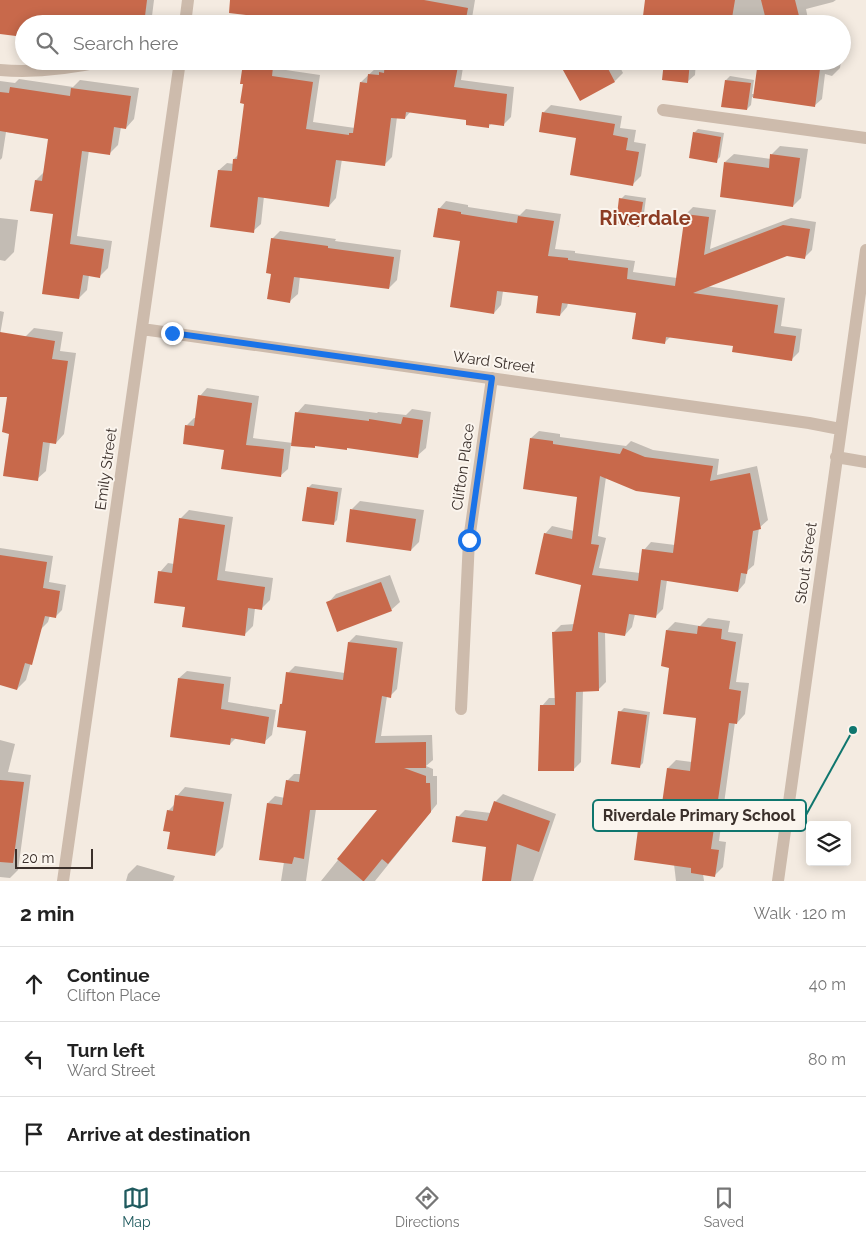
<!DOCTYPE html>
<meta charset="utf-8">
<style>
:root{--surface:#fff;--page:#f6f6f6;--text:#222;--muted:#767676;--line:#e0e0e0;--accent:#1f5a5e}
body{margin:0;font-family:Raleway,sans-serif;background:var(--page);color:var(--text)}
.controls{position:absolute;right:15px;bottom:15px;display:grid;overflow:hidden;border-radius:5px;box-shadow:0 2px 12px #0003}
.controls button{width:45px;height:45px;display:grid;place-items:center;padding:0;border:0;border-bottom:1px solid var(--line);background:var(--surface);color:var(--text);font:25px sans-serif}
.scale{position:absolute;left:15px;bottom:12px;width:78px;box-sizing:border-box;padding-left:5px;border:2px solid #3b302b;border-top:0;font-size:14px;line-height:18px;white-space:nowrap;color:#3b302b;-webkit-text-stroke:4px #fbf5ee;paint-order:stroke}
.stop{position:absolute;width:15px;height:15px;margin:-11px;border:4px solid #1a73e8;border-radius:50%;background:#fff}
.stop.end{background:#1a73e8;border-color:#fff;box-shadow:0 1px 5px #0008}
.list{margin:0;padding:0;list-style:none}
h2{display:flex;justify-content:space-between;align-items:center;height:65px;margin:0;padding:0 20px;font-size:21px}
h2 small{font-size:16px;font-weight:400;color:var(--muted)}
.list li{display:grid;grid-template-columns:32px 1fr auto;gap:15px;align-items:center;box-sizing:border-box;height:75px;padding:0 20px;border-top:1px solid var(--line)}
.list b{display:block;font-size:19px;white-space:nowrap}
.list p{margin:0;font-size:16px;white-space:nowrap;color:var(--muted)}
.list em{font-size:16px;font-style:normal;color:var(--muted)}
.icon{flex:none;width:28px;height:28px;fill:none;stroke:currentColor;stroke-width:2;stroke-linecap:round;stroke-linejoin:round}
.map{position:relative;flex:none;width:866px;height:881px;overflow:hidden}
.search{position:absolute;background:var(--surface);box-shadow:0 2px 12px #0003;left:15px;right:15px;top:15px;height:55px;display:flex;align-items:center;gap:12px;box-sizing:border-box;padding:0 18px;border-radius:28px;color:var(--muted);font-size:19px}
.sheet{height:290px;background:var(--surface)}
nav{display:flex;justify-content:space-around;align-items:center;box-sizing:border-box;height:70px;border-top:1px solid var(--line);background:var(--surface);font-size:14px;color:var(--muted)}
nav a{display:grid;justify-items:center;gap:2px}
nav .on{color:var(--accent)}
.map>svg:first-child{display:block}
</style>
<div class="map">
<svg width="866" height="881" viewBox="0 0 866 881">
<rect width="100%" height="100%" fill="#f4ebe1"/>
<path fill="#0003" fill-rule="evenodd" d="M0,0h154l-3,24h-127l-24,8z
M249,0h226l-4,24h-157l-34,-5 -6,5h-28z
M646,0h190l-3,2 -27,7 3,15h-166z
M593,17l3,7h-15z
M242,61h38l-1,8 41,6 -7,47 42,6 6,-46 16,-15h4l1,-6h82l-3,19 53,7 -3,30 -8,8 -11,-2 -3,3 -22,-7 -56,-8 -6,7 -8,-1 -5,40 -8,8 -42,-6 -6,39 -7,8 -65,-10 -3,28 -8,7 -34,-61 8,-7 7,1v-5l4,-4 7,-52 -2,-35 -2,-1z
M560,61h57l6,12 -8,8z
M665,61h31l-1,14 -8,7z
M759,61h82l-1,7 -8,8 -7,-2 -3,25 -8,7 -62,-9 -1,8 -4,4 -21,-29 4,-4 24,4 -2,14h2z
M19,79l54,8 7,-7 59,8 -5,31 -8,9 -5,-1 -3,18 -8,8 -21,-3 -12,86 35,5 -4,27 -8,8 -11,-1 -2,15 -8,8 -24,-85 -19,-33 8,-8 5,-34 -43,-6 -4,26 -2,2v-79l15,2z
M551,105l71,11 -2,12 16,2 -2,12 12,2 -5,32 -8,8 -55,-48 -35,-23z
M698,129l26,4 -4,24 -4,4 -22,-28z
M780,146l28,3 -7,49 -8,8 -68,-44 9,-8 37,5 1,-5z
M625,195l21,3 -3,23 -4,4 -18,-26z
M446,201l22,4v2l52,8 6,-6 35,5 -6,35 20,2v2l60,8 -2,11 44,6 9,-64 7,-7 23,3 -6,39 81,-31 25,4 -4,28 -8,8 -18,-3 -80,31 79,12 -4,28 21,3 -3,23 -7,7 -57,-14 -64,-9 -7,7 -27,-31 -69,-9 -1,4 -7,8 -21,-20 -36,-4 -2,14 -7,8 -33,-73 -22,-31z
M0,218l18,2 -4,32 -9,9 -5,-1z
M280,231l56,8 -1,2 66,9 -4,30 -8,8 -89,-12 -2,18 -8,7 -17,-28 -1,-34z
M0,311l4,1 -4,23z
M34,328l29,4 -3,19 16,2 -12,81 -8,9 -6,-1 -4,29 -9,8 -12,-142z
M207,388l52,8 -6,42 40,5 4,-30 8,-9 72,9 1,-1 28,3 6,-6 19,3 -5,36 -9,8 -69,-9 -1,1 -30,-4 -3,3 -23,-3 -3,25 -8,7 -54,-27 -39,-24 7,-7h2l4,-22z
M539,431l21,3v3l66,9 5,-5 22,9 66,9 -2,16 40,-9 11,54 -9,8 -5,37 -7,6 -2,12 -7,8 -71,-11 -4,29 -8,8 -20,-3 -3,13 -7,8 -20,-3 1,50 -8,8h-15l-2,72 -8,8 -31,-64 7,-8h7l-2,-66 7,-7 14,-1 7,-40 -37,-50 7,-8 22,5 5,-35 -48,-58zM606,477l76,19 -7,49 -24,-3 -7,8 -4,23 -41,-5 7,-30 -8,-2z
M312,484l30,4 -5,32 -4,4 -25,-36z
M360,501l64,9 -5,32 -8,8 -59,-41z
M189,510l44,7 -8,54 48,7 -3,22 -9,9 -6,-1 -2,18 -9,9 -57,-29 -27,-34 8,-9 6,1 6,-45z
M0,548l53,8 -4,26 17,3 -4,25 -6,6 -6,-1 -2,7 -7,7 -41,-4z
M390,575l10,27 -9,8 -63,-7 8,-9z
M708,618l22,3 -2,11 15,2 -7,48 13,1 -4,31 -8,9 -2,-1 -16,119 7,1 -3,25 -8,8 -12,-1 1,7h-28l-2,-17 -33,-41 8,-8 12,2 7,-49 8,-8 16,2 6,-45 -28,-51 -3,-36 8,-8 25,4z
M356,635l47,7 -6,47 -7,7h-3l-6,40 51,-1 1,25 -7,6 7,3v7h4v28l-62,77h-54l59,-73 -64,1 -10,72h-25l3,-19 -16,-59 7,-7 10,2 2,-17 7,-7h7l7,-44 -27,-26 3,-3 4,-28 7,-7 50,7 4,-31z
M35,648l-9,32 -9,9 -17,-5v-32z
M187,671l44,6 -3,25 48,8 -4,25 -8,7 -28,-4 -6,6 -51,-66z
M624,708l26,4 -7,51 -4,4 -19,-55z
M0,740l15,4 -7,28 23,3 -13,95 -8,8 -10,-1z
M185,787l47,7 -9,53 -8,8 -44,-24 -3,-20 8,-8 1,-7z
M503,794l53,20 -23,67h1h-51l5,-35 -30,-29 7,-7 26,3 4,-11z
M137,865l38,11 -2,5h-47l2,-7z"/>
<path fill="#c8694b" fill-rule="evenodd" d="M0,0h147l-3,24h-120v13l-24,-3z
M230,0h194l44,8 -3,16h-158l-33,-5v5h-29l1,-9 -17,-2z
M645,0h90l-4,24h-89z
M761,0h34l6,24h-34z
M385,61h74l-5,26 53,7 -3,32 -15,-2v4l-23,-3v-5l-60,-8 -1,7 -14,-1 -6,48 -49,-6 -7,47 -71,-10 -4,36 -44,-6 8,-57 14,1 1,-12h4l7,-55 -4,-1 3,-19h-3l3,-21 30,4 -1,9 41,6 -7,47 43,6v-2h4l7,-51 7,1 1,-9 11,1v-3l5,1z
M558,61h46l11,21 -35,19z
M664,61h26l-2,22 -26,-3z
M758,61h63l-6,46 -62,-9z
M725,80l26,3 -4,27 -26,-3z
M10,87l60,9 1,-8 60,8 -5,33 -12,-2 -4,28 -28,-4 -12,93 34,5 -4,29 -17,-3 -4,24 -37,-5 11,-80 -23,-3 5,-31 7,1 6,-42 -48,-8v-39l9,1z
M542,112l73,12 -2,11 15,3 -2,12 13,2 -6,34 -63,-11 6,-37 -37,-6z
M693,132l28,5 -4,26 -28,-5z
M770,154l30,4 -7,49 -73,-10 4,-35 45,6z
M619,198l24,4 -4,25 -23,-4z
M438,208l23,4v2l56,9 1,-7 36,5 -6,35 20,2v2l60,8 -1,11 48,7 10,-72 24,3 -5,38 79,-30 27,4 -5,30 -18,-3 -94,37 85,12 -4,28 22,3 -4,25 -60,-9 1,-6 -67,-9 -1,7 -33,-5 4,-26 -74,-10 -2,13 -24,-3 2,-17 -41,-5 -3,23 -44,-7 10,-66 -27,-4z
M271,238l57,8v2l66,9 -5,32 -95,-12 -4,26 -23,-4 4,-25 -5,-1z
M0,332l55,9 -3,18 16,2 -12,83 -13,-2 -5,39 -35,-5 6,-42 -7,-2 5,-35h-7z
M198,395l54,8 -6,42 38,4 -3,28 -60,-8 3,-19 -41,-6 2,-19 9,1z
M295,412l74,9v-2l32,5 2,-7 20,3 -5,38 -71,-10v2l-32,-4v2l-24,-2z
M530,438l23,3v3l67,10 3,-6 22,9 68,9 -3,15 40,-8 11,56 -8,2 -6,43 -6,-1 -3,19 -77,-12 -5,38 -27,-4 -4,22 -27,-4 1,59 -23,1 -2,79h-36l2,-66h15l-3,-73 20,-1 9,-46 -46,-11 9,-41 28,6 5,-42 -54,-8zM600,476l36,15 44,6 -7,56 -31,-4 -4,32 -46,-6 7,-30 -8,-1z
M307,487l31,5 -4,33 -32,-4z
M350,509l66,10 -5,32 -65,-9z
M179,518l46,7 -8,55 48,7 -3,23 -14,-2 -3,28 -63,-9 3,-20 -31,-4 4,-32 14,2z
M0,555l47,7 -4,26 17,3 -4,27 -11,-2 -13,49 -7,-2 -8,27 -17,-5z
M381,582l11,29 -55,21 -11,-30z
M698,626l24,3 -1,10 15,3 -7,47 12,2 -4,33 -8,-1 -18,126 8,1 -4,27 -24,-4v-5l-57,-8 5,-38 20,3 8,-57 23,3 6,-53 -33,-4 6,-46 -8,-2 5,-36 31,4z
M348,642l49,6 -6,50 -9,-2 -7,47 51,-1v26h-22l22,8v7h4l1,29 -43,52 -6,-5 -18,22h-1l-26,-22 40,-49h-67l-6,49 -10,-2 -2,7 -33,-4 8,-57 15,2 4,-25 13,2 7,-51 -29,-4 3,-23h2l4,-32 57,8z
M178,678l46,6 -3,25 48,8 -4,27 -34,-6 -1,7 -60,-8z
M618,711l29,4 -7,53 -29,-4z
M0,780l24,2 -11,81 -13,-1z
M175,795l49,7 -9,54 -48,-7 3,-17 -7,-1 4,-21 6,1z
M494,801l56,20 -11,31 -22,-8 -6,37h-29l4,-34 -34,-5 4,-26 31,5z"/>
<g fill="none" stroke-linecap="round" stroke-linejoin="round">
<path stroke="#cdbbac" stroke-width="12" d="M185,24l3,-24
M0,70c37,3 69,-1 105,-9
M663,110l203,28
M142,329l667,94 31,6
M836,457l30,5
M461,709l8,-169 23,-162
M63,881l117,-820
M778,881l88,-631"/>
</g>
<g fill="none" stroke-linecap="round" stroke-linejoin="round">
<path stroke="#1a73e8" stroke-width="6" d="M172,333l320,45 -23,162"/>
</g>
<g text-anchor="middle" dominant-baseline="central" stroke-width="4" stroke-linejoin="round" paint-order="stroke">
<g font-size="15" fill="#3b302b" stroke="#fbf5ee">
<text transform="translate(494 362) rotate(8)">Ward Street</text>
<text transform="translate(463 467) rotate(-82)">Clifton Place</text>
<text transform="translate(106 469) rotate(-82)">Emily Street</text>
<text transform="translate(806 563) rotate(-82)">Stout Street</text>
</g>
<g font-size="20" font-weight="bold" fill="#8c3b22" stroke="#fbf5ee">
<text x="645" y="218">Riverdale</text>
</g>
</g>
<path fill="none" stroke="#0f766e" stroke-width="2" d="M853 730L806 815"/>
<circle fill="#0f766e" stroke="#fbf5ee" stroke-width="2" cx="853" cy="730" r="5"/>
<rect fill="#fbf5ee" stroke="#0f766e" stroke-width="2" x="593" y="800" width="213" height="31" rx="5"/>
<g font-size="16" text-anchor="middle" font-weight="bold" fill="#3b302b">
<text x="699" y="821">Riverdale Primary School</text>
</g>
</svg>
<div class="controls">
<button><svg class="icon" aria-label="layers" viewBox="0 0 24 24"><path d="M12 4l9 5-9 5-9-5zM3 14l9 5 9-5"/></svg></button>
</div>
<div class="scale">20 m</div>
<div class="stop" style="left:469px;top:540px"></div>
<div class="stop end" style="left:172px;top:333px"></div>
<div class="search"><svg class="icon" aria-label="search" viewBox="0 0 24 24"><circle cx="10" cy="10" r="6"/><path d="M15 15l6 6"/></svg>Search here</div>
</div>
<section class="sheet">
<h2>2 min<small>Walk · 120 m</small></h2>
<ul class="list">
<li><svg class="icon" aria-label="ahead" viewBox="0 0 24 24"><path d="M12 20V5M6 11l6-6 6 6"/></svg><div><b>Continue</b><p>Clifton Place</p></div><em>40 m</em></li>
<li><svg class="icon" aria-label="left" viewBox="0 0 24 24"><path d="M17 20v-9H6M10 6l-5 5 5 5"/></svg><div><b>Turn left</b><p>Ward Street</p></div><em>80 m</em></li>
<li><svg class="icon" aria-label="arrive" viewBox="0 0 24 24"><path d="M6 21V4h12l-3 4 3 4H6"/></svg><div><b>Arrive at destination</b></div></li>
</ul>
</section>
<nav>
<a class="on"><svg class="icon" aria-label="map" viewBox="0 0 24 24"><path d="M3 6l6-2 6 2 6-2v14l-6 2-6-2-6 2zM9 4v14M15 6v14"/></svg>Map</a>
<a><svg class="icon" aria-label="directions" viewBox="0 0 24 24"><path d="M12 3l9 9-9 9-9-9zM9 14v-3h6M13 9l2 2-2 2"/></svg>Directions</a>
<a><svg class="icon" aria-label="saved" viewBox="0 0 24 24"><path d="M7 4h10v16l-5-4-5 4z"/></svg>Saved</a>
</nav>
